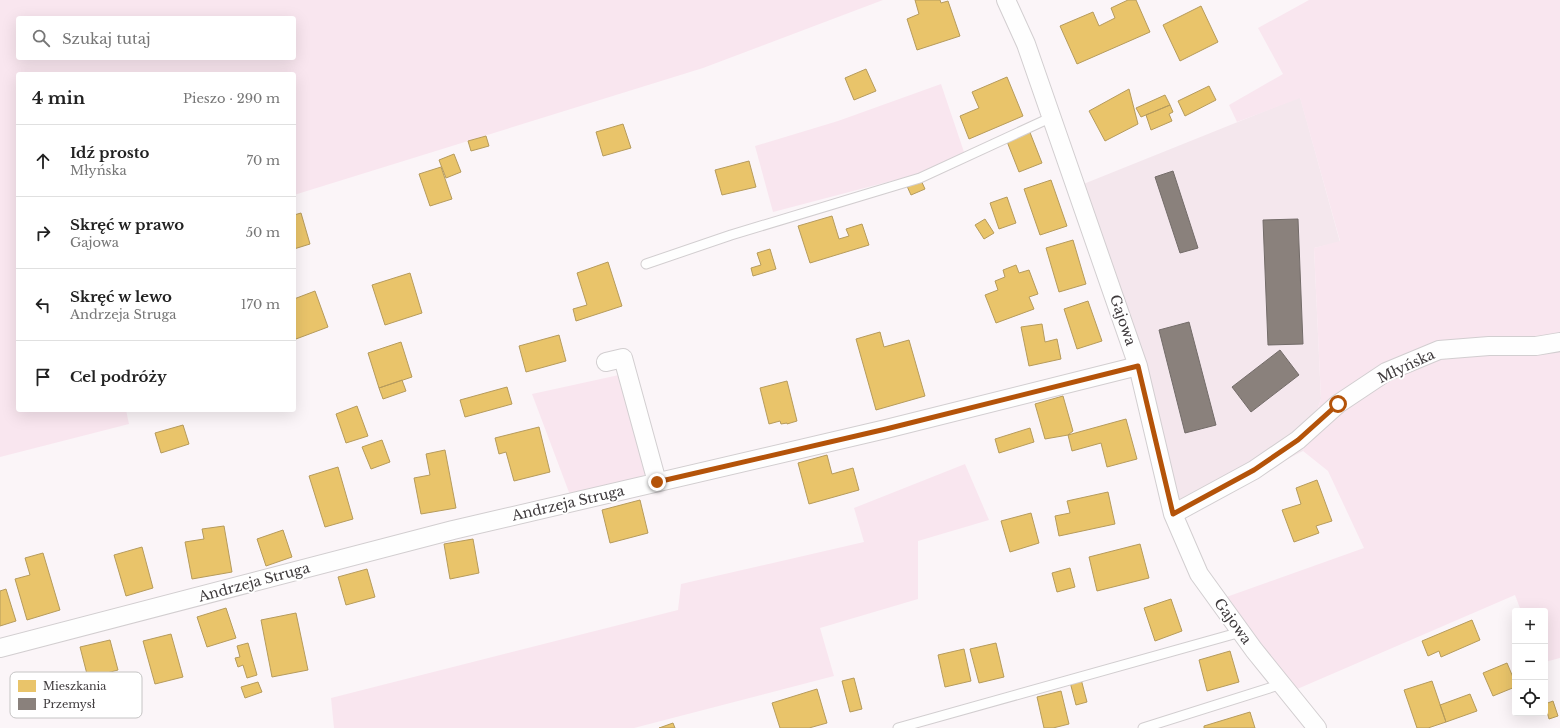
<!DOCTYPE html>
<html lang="pl">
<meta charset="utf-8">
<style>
:root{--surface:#fff;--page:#f2f2f2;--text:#222;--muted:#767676;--line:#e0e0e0}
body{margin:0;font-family:"Libre Baskerville",serif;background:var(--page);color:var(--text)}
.controls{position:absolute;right:12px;bottom:12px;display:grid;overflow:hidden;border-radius:4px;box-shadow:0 4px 16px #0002}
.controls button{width:36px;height:36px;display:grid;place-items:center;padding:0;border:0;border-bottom:1px solid var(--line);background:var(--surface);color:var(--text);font:20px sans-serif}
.stop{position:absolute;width:12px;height:12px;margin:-9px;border:3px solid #b45309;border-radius:50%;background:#fff}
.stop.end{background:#b45309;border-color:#fff;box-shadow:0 1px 4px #0008}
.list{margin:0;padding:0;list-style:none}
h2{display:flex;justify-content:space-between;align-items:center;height:52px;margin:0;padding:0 16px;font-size:17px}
h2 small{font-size:13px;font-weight:400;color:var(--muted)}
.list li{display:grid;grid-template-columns:26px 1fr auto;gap:12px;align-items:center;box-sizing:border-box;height:72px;padding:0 16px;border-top:1px solid var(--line)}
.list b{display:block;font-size:15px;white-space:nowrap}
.list p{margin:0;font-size:13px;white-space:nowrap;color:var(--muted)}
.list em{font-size:13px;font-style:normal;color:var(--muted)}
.icon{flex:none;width:22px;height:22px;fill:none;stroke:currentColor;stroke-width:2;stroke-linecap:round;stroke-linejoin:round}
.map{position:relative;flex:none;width:1560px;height:728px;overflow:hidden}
.search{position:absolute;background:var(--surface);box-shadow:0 4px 16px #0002;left:16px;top:16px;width:280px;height:44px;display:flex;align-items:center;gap:10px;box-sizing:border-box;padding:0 14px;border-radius:4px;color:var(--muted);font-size:15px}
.panel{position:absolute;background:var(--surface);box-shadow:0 4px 16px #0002;left:16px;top:72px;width:280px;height:340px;border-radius:4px}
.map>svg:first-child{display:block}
</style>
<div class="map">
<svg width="1560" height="728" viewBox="0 0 1560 728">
<rect width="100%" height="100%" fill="#fbf5f8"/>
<path fill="#f4e7ed" d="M1300,97l40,145 -26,6 7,151 -18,52 -57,30 -73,33 -97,-327z"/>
<path fill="#f9e6ef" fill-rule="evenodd" d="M0,0h883l-180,68 -409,127v-121h-276v336h108l3,14 -129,33zM18,18h276v40h-276z
M1309,0h251v658l-15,4v-51h-24l-6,-16 -227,98 -70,-93 146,-52 -36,-77 -25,-20 18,-52 -7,-151 26,-7 -40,-143 -63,24 -8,-17 54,-31 -25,-46z
M941,84l23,68 -46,22 -145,38 -18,-66 83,-25z
M619,375l27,100 -76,20 -38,-101z
M965,464l24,56 -71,21v58l-98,29 14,48 -200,52h-300l-3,-30 347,-88 3,-26 183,-42 -10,-34z"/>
<path fill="#e9c46a" stroke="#b69b5c" d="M915,0h25l1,3 7,-2 12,35 -43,14 -10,-31 12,-5z
M1128,0h8l14,32 -73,32 -17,-38 33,-14 6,14 16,-8 -4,-10z
M1201,6l17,36 -38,19 -17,-36z
M866,69l10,22 -22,9 -9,-22z
M1007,77l16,39 -54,23 -9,-23 19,-8 -7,-16z
M1209,86l7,14 -31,16 -7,-15z
M1129,89l9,35 -33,17 -16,-30z
M1165,95l5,10 -29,12 -5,-9z
M1170,105l3,7 -4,2 3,7 -21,9 -5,-15z
M623,124l8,24 -28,8 -7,-24z
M1029,130l13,33 -23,9 -13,-33z
M486,136l3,10 -18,5 -3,-10z
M454,154l7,18 -15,6 -7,-18z
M749,161l7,26 -34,8 -7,-25z
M441,167l11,32 -22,7 -11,-32z
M920,178l5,11 -14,6 -5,-11z
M1051,180l16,46 -27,9 -16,-46z
M1007,197l9,26 -17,6 -9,-26z
M301,213l9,31 -16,5v-34z
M832,216l7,23 10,-3 -3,-7 16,-5 7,21 -59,18 -12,-37z
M985,219l9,14 -10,6 -9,-14z
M1073,240l13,44 -27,8 -13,-44z
M770,249l6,20 -23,7 -2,-8 10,-3 -4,-12z
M608,262l14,44 -46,15 -3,-12 14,-4 -10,-32z
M1016,265l3,8 10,-3 9,24 -9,3 5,12 -38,14 -11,-28 13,-5 -3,-9 10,-4 -2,-7z
M410,273l12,40 -37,12 -13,-40z
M315,291l13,36 -32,12 -2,-5v-35z
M1088,301l14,40 -25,8 -13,-40z
M1042,324l3,18 12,-3 4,20 -32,7 -8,-39z
M880,332l4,15 25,-7 16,56 -49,14 -20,-71z
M559,335l7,26 -40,11 -7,-26z
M401,342l11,35 -33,11 -11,-35z
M402,380l4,11 -23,8 -4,-11z
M787,381l10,40 -10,3v-1l-6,1 -1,-3 -11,3 -9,-36z
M507,387l5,17 -47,13 -5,-17z
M1063,396l10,35 -5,4 -23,4 -10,-35z
M357,406l11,30 -22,7 -10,-29z
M1126,419l11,40 -30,8 -6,-24 -29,8 -4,-16z
M183,425l6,19 -28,9 -6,-20z
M539,427l11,45 -36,9 -8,-29 -7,2 -4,-16z
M1030,428l4,14 -35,11 -4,-14z
M382,440l8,22 -19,7 -9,-22z
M445,450l11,58 -35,6 -7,-36 16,-3 -4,-21z
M827,455l5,19 21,-6 6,22 -50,14 -11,-41z
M338,467l15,52 -28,8 -16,-51z
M1317,480l15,41 -16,5 3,7 -25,9 -12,-32 19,-6 -5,-16z
M1108,492l7,32 -56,12 -4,-20 15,-3 -3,-12z
M640,500l8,33 -38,10 -8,-33z
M1031,513l8,30 -29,9 -9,-31z
M224,526l8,46 -40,7 -7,-37 19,-3 -2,-10z
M283,530l9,27 -26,9 -9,-27z
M473,539l6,34 -29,6 -6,-35z
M1140,544l9,34 -52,13 -8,-34z
M142,547l11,41 -27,8 -12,-41z
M43,553l17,57 -33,10 -12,-41 15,-4 -5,-17z
M1070,568l5,19 -18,5 -5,-19z
M367,569l8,28 -29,8 -8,-28z
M6,589l10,32 -16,5v-35z
M1171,599l11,32 -27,10 -11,-33z
M226,608l10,30 -29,9 -10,-30z
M296,613l12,57 -36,7 -11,-57z
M1472,620l8,20 -39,17 -2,-6 -11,5 -6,-15z
M171,634l12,43 -28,7 -12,-43z
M110,640l8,30 -30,8 -8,-31z
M248,643l9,32 -10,3 -4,-13 -5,2 -3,-9 5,-1 -3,-11z
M996,643l8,34 -25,6 -9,-34z
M964,649l7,32 -26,6 -7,-32z
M1230,651l9,31 -32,9 -8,-31z
M1507,663l8,19v5l-22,9 -10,-23z
M854,678l8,31 -12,3 -8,-31z
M1081,679l6,23 -11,3 -6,-23z
M1432,681l14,41 -18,6h-11l-13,-38z
M258,682l4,10 -17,6 -4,-11z
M817,689l10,34 -18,5h-29l-8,-25z
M1061,691l8,33 -16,4h-9l-7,-31z
M1470,694l7,17 -31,11 -6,-17z
M1553,701l5,15 -9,3 -4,-15z
M1250,712l5,16h-51v-2z
M673,723l2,5h-16z"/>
<path fill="#8a817c" stroke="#736c69" d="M1173,171l25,77 -18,5 -25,-76z
M1298,219l5,125 -35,1 -5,-125z
M1189,322l27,103 -31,8 -26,-103z
M1280,350l19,25 -48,37 -19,-25z"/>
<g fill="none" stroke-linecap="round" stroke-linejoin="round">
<defs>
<path id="lane" d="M646,264l85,-29 189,-57 132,-61
M898,728l343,-96
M1143,728l139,-44"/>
<path id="street" d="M1006,0l20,44 112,322 35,148 26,60 55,76 63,78
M606,362l17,-4 34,124
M1173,514l81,-44 44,-30 40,-36 48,-32 53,-22 50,-4h47l24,-4
M0,648l453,-118 433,-101 252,-63"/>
</defs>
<use href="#lane" stroke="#d2ced0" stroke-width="11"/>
<use href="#street" stroke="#d2ced0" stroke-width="20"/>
<use href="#lane" stroke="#fefefe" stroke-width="9"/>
<use href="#street" stroke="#fefefe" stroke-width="18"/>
</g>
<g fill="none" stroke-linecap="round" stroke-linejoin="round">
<path stroke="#b45309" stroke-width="5" d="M657,482l229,-53 252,-63 35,148 81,-44 44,-30 40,-36"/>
</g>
<g text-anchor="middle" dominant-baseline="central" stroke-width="4" stroke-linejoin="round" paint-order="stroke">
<g font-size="14" fill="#3e3a3c" stroke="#fff">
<text transform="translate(1123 320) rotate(71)">Gajowa</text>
<text transform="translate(1406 366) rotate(-25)">Młyńska</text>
<text transform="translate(568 503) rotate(-13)">Andrzeja Struga</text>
<text transform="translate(254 582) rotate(-15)">Andrzeja Struga</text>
<text transform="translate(1233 621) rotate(54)">Gajowa</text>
</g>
</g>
<rect x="10" y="672" width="132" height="46" rx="6" fill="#fff" stroke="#c5c4c4" stroke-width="1"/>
<rect x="18" y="680" width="18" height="12" fill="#e9c46a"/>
<rect x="18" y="698" width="18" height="12" fill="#8a817c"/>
<g font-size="11" fill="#3e3a3c">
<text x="43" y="690">Mieszkania</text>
<text x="43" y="708">Przemysł</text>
</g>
</svg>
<div class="controls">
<button>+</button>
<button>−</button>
<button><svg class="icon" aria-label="locate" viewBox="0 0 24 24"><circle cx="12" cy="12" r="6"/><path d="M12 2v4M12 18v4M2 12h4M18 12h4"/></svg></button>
</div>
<div class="stop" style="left:1338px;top:404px"></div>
<div class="stop end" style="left:657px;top:482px"></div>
<div class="search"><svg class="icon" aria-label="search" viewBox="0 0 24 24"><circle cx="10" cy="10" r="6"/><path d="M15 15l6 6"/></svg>Szukaj tutaj</div>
<section class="panel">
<h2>4 min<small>Pieszo · 290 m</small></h2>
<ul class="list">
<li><svg class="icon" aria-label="ahead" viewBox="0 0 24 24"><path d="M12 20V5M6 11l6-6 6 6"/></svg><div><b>Idź prosto</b><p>Młyńska</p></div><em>70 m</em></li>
<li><svg class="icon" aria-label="right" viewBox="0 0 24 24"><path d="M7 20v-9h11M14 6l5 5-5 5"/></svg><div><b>Skręć w prawo</b><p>Gajowa</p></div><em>50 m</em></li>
<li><svg class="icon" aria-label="left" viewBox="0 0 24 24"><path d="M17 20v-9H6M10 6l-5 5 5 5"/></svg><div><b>Skręć w lewo</b><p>Andrzeja Struga</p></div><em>170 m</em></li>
<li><svg class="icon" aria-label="arrive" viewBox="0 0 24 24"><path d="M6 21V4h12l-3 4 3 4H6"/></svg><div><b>Cel podróży</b></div></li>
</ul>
</section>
</div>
